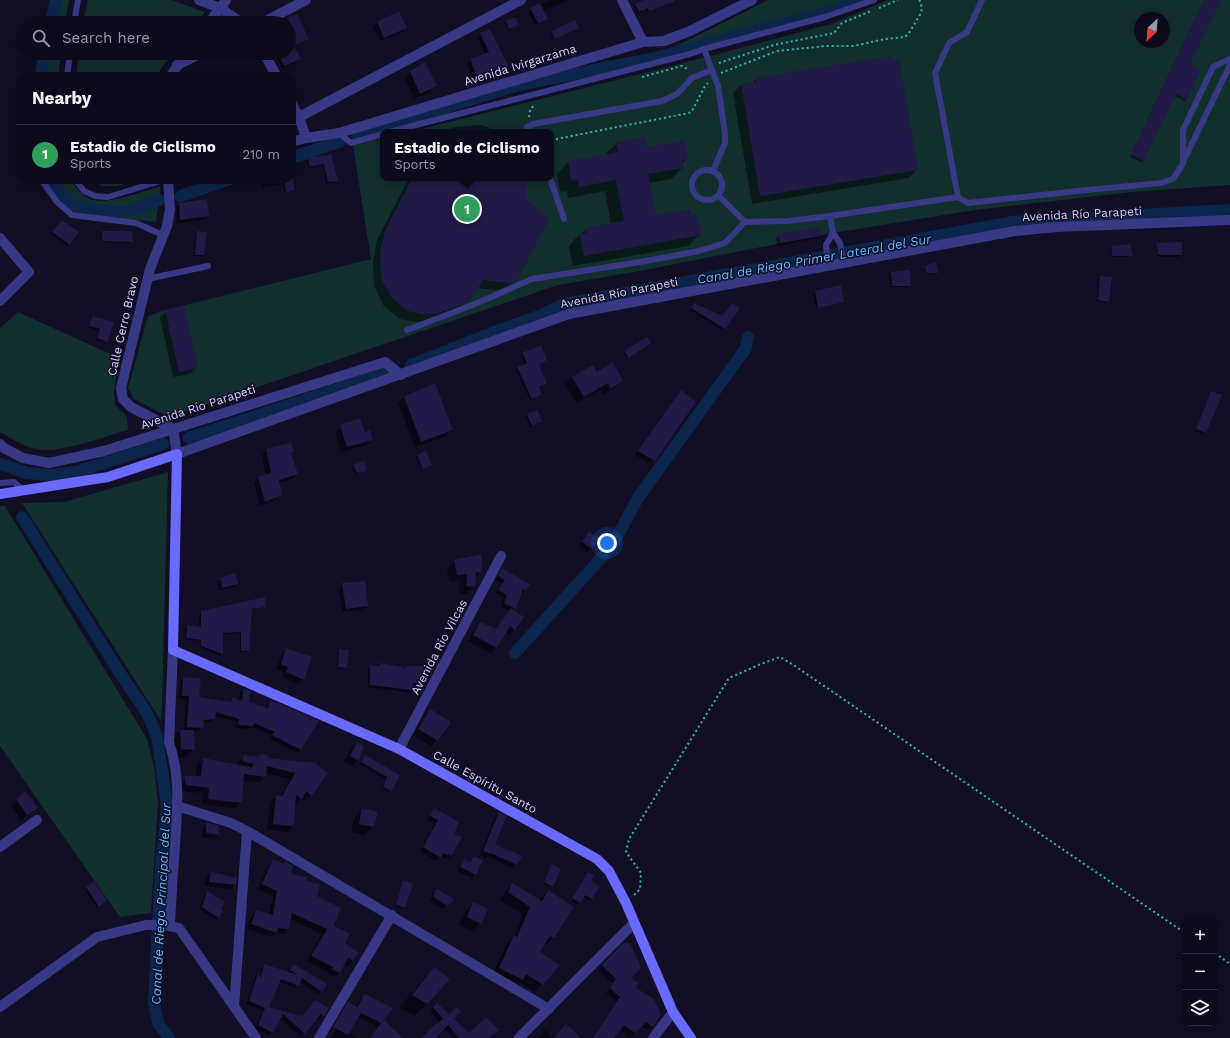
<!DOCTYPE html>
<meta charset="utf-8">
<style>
:root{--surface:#0d0a1c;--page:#161325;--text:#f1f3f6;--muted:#9a9aa3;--line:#2d2b3b;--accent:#00ecfd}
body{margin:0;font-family:"Work Sans",sans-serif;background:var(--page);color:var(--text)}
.controls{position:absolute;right:12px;bottom:12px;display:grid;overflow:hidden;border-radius:8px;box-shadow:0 4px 16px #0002}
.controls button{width:36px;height:36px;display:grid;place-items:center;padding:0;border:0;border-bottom:1px solid var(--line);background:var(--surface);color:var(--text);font:20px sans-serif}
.compass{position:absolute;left:1134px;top:12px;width:36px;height:36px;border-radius:50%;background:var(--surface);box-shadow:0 4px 16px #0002;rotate:206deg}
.you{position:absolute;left:607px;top:543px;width:14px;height:14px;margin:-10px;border:3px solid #fff;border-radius:50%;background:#1a73e8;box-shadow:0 0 0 6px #1a73e833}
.badge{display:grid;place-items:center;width:26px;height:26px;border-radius:50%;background:var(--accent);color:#fff;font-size:13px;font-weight:700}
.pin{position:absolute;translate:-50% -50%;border:2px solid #fff;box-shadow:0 1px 4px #0006}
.popup{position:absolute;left:380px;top:129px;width:174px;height:52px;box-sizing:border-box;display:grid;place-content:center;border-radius:8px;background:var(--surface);filter:drop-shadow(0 1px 3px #0005);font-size:13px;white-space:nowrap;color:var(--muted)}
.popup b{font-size:15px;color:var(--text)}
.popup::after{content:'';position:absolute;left:50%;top:100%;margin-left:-8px;border:8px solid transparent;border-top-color:var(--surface)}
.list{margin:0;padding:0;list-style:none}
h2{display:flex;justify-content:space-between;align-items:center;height:52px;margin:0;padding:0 16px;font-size:17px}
h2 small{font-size:13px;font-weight:400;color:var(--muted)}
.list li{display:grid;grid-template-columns:26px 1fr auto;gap:12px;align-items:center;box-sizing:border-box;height:60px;padding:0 16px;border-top:1px solid var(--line)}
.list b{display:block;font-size:15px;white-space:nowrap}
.list p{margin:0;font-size:13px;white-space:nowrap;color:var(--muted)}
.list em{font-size:13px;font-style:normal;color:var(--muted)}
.icon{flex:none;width:22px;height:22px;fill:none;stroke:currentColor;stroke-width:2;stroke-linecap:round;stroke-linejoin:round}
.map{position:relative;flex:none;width:1230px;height:1038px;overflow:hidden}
.search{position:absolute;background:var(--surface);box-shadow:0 4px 16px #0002;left:16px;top:16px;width:280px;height:44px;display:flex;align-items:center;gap:10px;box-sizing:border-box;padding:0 14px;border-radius:22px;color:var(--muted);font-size:15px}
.panel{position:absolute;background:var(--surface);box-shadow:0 4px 16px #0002;left:16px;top:72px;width:280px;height:112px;border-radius:16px}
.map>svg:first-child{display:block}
</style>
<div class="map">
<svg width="1230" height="1038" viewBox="0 0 1230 1038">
<rect width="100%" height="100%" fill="#110e25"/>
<path fill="#112f2d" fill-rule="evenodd" d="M52,0h17l-4,23h-17z
M88,0h83l34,12 -9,11h-113z
M768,0h79l-21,8 -164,45z
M888,0h342v185l-98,7 -157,18 -142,23 -193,38 -82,14 -389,132 -35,-18 -6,-11 20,-72 17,-6 206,-51 -18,-113 30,-8v40h168v-46h-142l263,-66 159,-42zM1140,18h24v24h-24z
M42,53h19l-3,24h-20z
M79,53h94l-13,17 -3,7h-81z
M56,179h14c6,8 12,18 23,21 18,4 50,-9 68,-14l-5,36 -49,-5 -29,-8z
M87,179h53l-22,7h-16z
M18,312l101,46 -5,35 1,12 12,12 1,13c-23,6 -71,25 -92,19 -13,-3 -24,-10 -36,-17v-104z
M168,472l-6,232 -1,17 -139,-218 42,-1z
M0,506h5l142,233 7,28 4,35 -7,111 -31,4 -120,-171z"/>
<path fill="#0007" d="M549,0h21l-27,11 3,8 -11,6 -7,-14 2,-2z
M647,0h23l-1,3 -22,9 -1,-3 -8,4 -4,-6z
M1204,0h16l-31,65 -3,34 -1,2 -11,-5 -32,66 -12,-5z
M399,12l6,16 -3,4 -22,9 -7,-14 4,-4z
M514,18l4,7 -10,5 -3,-7z
M288,19l20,20 -14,8 5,12 -2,2 -15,7 -8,-15h15v-30h-3l-1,-2z
M578,28l-24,12 -4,-6 2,-2z
M481,34l26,34 -3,3 -9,4 -1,-4 -21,8 -6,-15 4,-4 14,-6 -7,-17z
M890,61l27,109 -8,8 -157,26 -19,-111 8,-8 10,-1 5,-5z
M411,72l25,14 -6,6 -16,7 -9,-21z
M482,125l16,7h-54l11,-5z
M617,143l70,15 -6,6 1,4 -11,11 -22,4 6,33 45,18 -12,12 -115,20 -4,-19 5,-7 12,-11 25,-5 -6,-33 -37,7 -1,-7 -7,1 -3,-18 11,-12 38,-6 -1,-2z
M330,155l6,25 -1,2 -9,1 -3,-18 -14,3 -2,-8 2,-1z
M291,177l3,13 -2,1 -7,3 -2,-10 -21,4 -1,-7 1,-2h29z
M409,178h118l-11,102 -9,9 -5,2 -25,-3 -3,7 -17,15 -31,12h-12l-14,-3 -17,-14 -9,-19 -1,-24 4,-22z
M180,204l28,12 -4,4 -27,3 -1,-15z
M60,223l17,9 -10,14 -16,-12z
M102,232l30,9 -2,2 -29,-1 -1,-8z
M197,232l6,22 -1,2h-8l2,-22z
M779,235h41l-3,3 -40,8 -1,-8z
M1181,243v12l-2,2h-22l-2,-12 1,-1z
M1112,247l19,8 -1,2h-19l-1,-9z
M925,267l12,5 -2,2h-10l-1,-6z
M892,273l18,12 -2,2h-18v-12z
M1101,277l7,24 -1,2 -10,-2 2,-22z
M840,286l3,15 -27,6 -3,-14 2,-1z
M693,306l29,11 16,-9 -16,22 -32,-20z
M166,311l30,57 -6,6 -17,3 -13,-60z
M93,317l19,6 -7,20 -9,-3 3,-9 -11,-4z
M648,345l-21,14 -4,-6 2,-2z
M523,354l15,11 8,18 -8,5 2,6 -10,6 -14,-31 9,-4 -4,-10z
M593,367l4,7 25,6 -7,7 -12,8 -2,-6 -24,14 -12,-19 7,-6z
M1210,393l-5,39 -2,2 -8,-3z
M678,396l17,7 -45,61 -15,-9z
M404,397l48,33 -6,6 -31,11 -17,-44z
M528,415l11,7 -9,5 -4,-11z
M341,426l23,8 8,5 -6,6 -25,7 -6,-20z
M267,450l26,2 -2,2 6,19 -5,6 -13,4 2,11 -5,5 -16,7 -6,-23 5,-5 7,-2 -4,-21z
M418,455l13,10 -9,5 -6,-13z
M354,466l12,5 -11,3 -3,-7z
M589,532l9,9 -11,11 -8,-6z
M455,561l26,10 -7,7v9l-8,7 -7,-1 1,-13 -10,2 -3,-13z
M502,570l23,20 -3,4 -1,-1 -8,17 1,19 -5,6 -4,-3 -9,16 -5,5 -23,-12 7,-13 6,-5 14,7 14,-19 -8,-4 3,-9 -8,-5 7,-9 -8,-4z
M221,579l16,5 -4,3 -14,4 -2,-8z
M364,582l3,24 -4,3 -20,3 -5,-24 4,-4z
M265,606l-2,2 -12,2 -3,41 -1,1h-7v-18h-18v20l-1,2 -21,-9v-6l-15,-2v-11l2,-2 12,1v-13l2,-2z
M287,649l16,30 -5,5 -16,-7 2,-5 -7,-3 5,-16z
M340,650l6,18 -1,1 -8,-1 1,-16z
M380,664l25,5 2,-2 16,15 -3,3h-9v5l-3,2 -40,-5v-18l2,-3 8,1z
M183,678l15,20 31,4 4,-4 6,3 1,-9 3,-3 7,3 -2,10 18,6 4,-5 31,47 -4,3 -27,-14 2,-4 -21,-8 -2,2 -14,-1 1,-6 -21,-6 -1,3 -3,3 -9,1v5l-4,3h-5l1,18 -9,8h-12l-1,-18 8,-8h4l2,-32h-7l1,-18z
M430,711l7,29 -6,6 -18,-11 11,-18z
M357,743l1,17 -6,6 -8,-4 7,-13z
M261,755l5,4 61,14 -16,22 -6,6 -4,-2 -7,6 -1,21 -6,6 -20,-3 3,-27 6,-6 4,1 10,-18 -25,-6v3l-6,6 -16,-1 -2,21 -6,7 -33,-5 1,-11 -23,-2 -1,-8 6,-6h11l1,-12 6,-6 34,6 1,-3 6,-6 14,2z
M364,758l35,17 -10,17 -7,-3 3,-10 -25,-15z
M17,800l19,8 -15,12 -10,-14z
M362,809l14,4 -3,14 -9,8 -13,-3 3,-14z
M435,809l17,25 -1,22 -4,3 -7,-2 -4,4 -16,-10 15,-28 -7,-3 3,-7z
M499,814l-5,31 22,19 -4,4 -25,-12 -1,2 -6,-3 15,-38z
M207,823l11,4v8l-4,4 -12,-2 1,-10z
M474,857l1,17 -3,4 -15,-7 4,-7 4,-4 4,2z
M273,861l10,4 2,-3 5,12 15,8 11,15 27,47 15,9 -10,13 -4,-3 -4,9 -5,5 -7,-3 1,-2 -22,-11 15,-27 -32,-15 -2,10 -5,5 -7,-1 -5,4 -24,-8 4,-12 5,-5 13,3 4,-19 -15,-7 10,-23z
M551,867l1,19 -2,2 -7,-4z
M211,873l25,11 -5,5 -27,-3 2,-9z
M586,876l4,5 2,17 -3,2 -6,-3 -5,8 -7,-4z
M404,881v26l-2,2 -7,-2z
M94,882l11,18 -8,8 -12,-19z
M512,884l27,17 9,-10 25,16 -20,31 -8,7 -2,-1 -5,8 5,32 -8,8 -16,-10 -5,5 -22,-11 15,-32 7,-7 9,-22 -22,-15 4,-8z
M436,890l11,15 -4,4 -13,-8 2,-8z
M207,892l15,19 -6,9 -16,-10 4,-15z
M473,904l7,19 -8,8 -13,-6 6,-13z
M623,944l11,44 19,38 -5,4 -7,-4 -11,11 -10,-8 -7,9h-20l24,-36 -11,-9 7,-9 -15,-14z
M264,965l24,8 4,-5 29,23 -3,3 -19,-13 -4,7 -17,-7 -11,24 9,20 -7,10 -14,-7 8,-17 -16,-7 8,-27 3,-3 2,3 1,-9z
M434,968l-7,36 -13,12 -14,-9 22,-26z
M364,995l27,13 -11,16 22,14h-32l8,-11 -20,-10 -10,16 9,5h-26l10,-17 -7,4 7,-9 -1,-1 5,-8 3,-4 8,4 5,-8z
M315,1001l8,15 -4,4 -2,-2 -17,19 -24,-22 3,-4 24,6z
M437,1004l32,30 20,4h-36l-9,-10 -9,10h-12l17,-15 -10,-12z
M546,1030l6,8h-13l2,-3z"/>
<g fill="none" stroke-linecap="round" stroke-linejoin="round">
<path stroke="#0c264b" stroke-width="12" d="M51,23l5,-23
M41,77l3,-24
M357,135l161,-50 137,-27 168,-45 37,-13
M291,158l48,-16
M50,179l8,12 14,14 18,4 20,3 18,-1 31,-11
M181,196l49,-17
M411,365l83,-33 45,-16 26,-12 448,-82 217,-12
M189,438l203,-67
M0,464l27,9 24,2 25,-3 87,-28
M22,517l94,150 31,46 10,23 10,69 -6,63 -7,135 4,20 11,15
M515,653l97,-107 26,-48 108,-150 2,-11"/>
</g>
<path fill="#211a46" d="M644,0h30l1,1 -26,10 -1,-3 -9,4 -4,-8z
M1204,0h17l-31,64 11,6 -14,30 -11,-6 -32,67 -13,-6z
M540,3l8,16 -10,4 -8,-15z
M399,11l8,17 -23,10 -7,-16z
M297,14l12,25 -15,7 7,13 -17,7 -6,-13h11v-32l-2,-3z
M515,17l4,8 -10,4 -3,-9z
M575,20l4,8 -24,11 -4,-8z
M490,29l19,39 -10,4 -2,-4 -20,9 -7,-18 19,-7 -9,-19z
M890,56l1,4 8,-1 19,111 -158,26 -19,-112 15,-2v-4z
M425,62l12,24 -17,8 -10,-23z
M644,137l2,10 38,-6 4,18 -6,1 1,8 -35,6 8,41 34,-6 1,6 6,-1 4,21 -117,21 -4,-21 6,-2 -1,-5 39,-7 -8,-41 -37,7 -1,-7 -7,1 -3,-20 50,-9 -2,-10z
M331,154l7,27 -10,1 -4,-18 -14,3 -2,-9z
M291,172l4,18 -9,3 -2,-14h7z
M412,178h116l-3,20 24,21 -32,62 -6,2 -28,-3 -9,16 -8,7 -31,11h-13l-14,-3 -17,-14 -10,-19 -1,-25 5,-22z
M207,199l2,17 -29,4 -1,-17z
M62,220l17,12 -9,13 -18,-13z
M819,227l2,9 -41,7 -2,-9z
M102,231h30l1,11 -31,-1z
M197,231l10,1 -3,23h-9z
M1182,242v13h-24l-2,-12z
M1130,244l3,12h-21l-1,-10z
M936,262l2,11h-12l-1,-7z
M910,270l1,16h-19l-1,-14z
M1100,276l12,1 -3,25 -11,-2z
M841,285l3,17 -26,6 -3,-17z
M694,303l28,13 10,-13 8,5 -15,21 -34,-21z
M184,306l14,62 -19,4 -14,-62z
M93,316l21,6 -7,20 -10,-4 3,-9 -11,-3z
M647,337l4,6 -22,15 -5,-7z
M541,345l6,15 -8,5 8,18 -8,4 3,7 -10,5 -15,-32 10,-4 -5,-10z
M613,362l10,19 -13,8 -2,-6 -24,14 -12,-20 21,-12 4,7z
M435,383l18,47 -32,12 -17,-45z
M681,390l15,12 -41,59 -17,-10z
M1211,391l11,4 -16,38 -10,-4z
M537,410l5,11 -10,5 -5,-12z
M360,418l5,14 5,-2 3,10 -26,7 -7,-22z
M291,443l3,9 -3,1 7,21 -19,6 3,15 -17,7 -7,-25 13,-4 -5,-24z
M426,451l6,14 -9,4 -6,-14z
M364,461l3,10 -10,2 -4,-8z
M589,531l11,10 -8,8 -10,-7z
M481,554l1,18h-6l-1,15 -9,-1 1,-12 -10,1 -3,-15z
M502,568l28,16 -4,7 -3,-2 -7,20 -12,-6 3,-8 -9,-5 7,-10 -7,-4z
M235,573l3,11 -15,4 -3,-10z
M365,581l3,25 -22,3 -4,-26z
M265,597l1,10 -14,2 -3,42h-8v-19l-18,1v21l-22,-8v-6l-15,-2 1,-13 14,2v-16z
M511,608l13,9 -9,13 -5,-4 -13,22 -24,-13 7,-13 16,7z
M286,648l26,9 -8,23 -18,-8 2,-5 -7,-3z
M339,649l10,1 -2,18 -9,-1z
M380,663l26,5v-2h18v17h-11l-1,7 -42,-5v-20l10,1z
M183,677l18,2 -2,18 32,5 2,-5 9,4 1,-13 8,3 -2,11 19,6 2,-7 13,4 36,16 -18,29 -29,-15 3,-3 -21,-9 -1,3 -15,-1 1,-6 -23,-7 -1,7 -11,1 -1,8 -16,-1 2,-31h-7z
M430,709l21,13 -13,19 -20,-12z
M180,730h14l1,20 -14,-1z
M357,742l7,4 -5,15 -9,-5z
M260,754l8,1v3l47,5 13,10 -16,23 -6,-5 -4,8 -6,-4 -2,31 -21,-2 3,-29 6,1 13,-23 -28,-7 -1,11 -22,-3 -2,29 -34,-4 1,-11 -23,-3 -2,-9h17l2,-18 47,9v3l4,-6 -12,-3 2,-6 15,2z
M365,755l35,20 -8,16 -9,-4 4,-10 -26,-15z
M25,791l13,17 -11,7 -11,-16z
M362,808l16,4 -4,15 -15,-3z
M434,808l25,14 -5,12 8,3 -11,19 -8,-3 -2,5 -18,-11 15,-27 -8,-4z
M499,812l8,4 -12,28 27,12 -5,9 -26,-12v1l-8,-3z
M206,822l13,4v9l-13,-2z
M474,856l9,4 -7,15 -16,-8 5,-8 5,3z
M273,859l11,5 1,-3 8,5 -2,8 16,3 -1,4 14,3 -3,12 24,12 -7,18 16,8 -5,9 14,10 -6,8 -5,-3 -8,15 -8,-4 1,-2 -22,-11 16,-27 -35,-16 -3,16 -11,-1 -1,5 -26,-9 5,-14 17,5 4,-24 -15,-7z
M552,864l9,5 -8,18 -9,-5z
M211,872l26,6 -1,7 -27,-3z
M588,872l6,3 -3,6 9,5 -8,13 -7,-4 -4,8 -9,-5z
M403,880l10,4 -8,24 -9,-3z
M94,881l13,19 -8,7 -13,-20z
M512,883l30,18 6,-11 26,17 -20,31 -4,-2 -10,16 20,13 -17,20 -17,-11 -3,6 -24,-12 15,-33 3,2 13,-30 -22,-15z
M436,888l18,11 -6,7 -15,-9z
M207,891l18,11 -4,7 2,1 -4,8 -17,-11z
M473,902l15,7 -7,15 -14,-7z
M623,943h7l11,24 -9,11 6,5 -2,5 18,11 7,15 -8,13 -7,-5 -11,11 -11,-8 -10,13h-21l27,-41 -10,-9 6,-9 -14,-14z
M264,964l34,11 -8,-5 4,-6 33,20 -5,8 -20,-14 -3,8 -18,-7 -12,28 31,9 1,-2 2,2 12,-16 14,8 -5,9 -3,-3 -16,20 -22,-20 -10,19 -15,-8 7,-17 -16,-7 9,-28 3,5z
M434,967l16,12 -23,25 -15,-9z
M364,994l29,14 -11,14 2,-2 19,18h-33l11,-15 -20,-10 -13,22 -15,-8 15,-25 10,5z
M437,1003l12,11 8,-7 4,4 -7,8 15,14 17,-16 13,13 -10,8h-30l-11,-13 -12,13h-14l10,-11 11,-8 -10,-12z
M566,1024l15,14h-27z"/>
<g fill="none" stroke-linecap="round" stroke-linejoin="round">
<path stroke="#2cb9ac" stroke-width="2" stroke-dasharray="2 3" stroke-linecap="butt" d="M879,8l19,-8
M719,63l55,-18 60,-12 8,-10 29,-12
M721,73l56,-22 48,-5h28l32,-7 20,-2 4,-4 12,-20 1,-5 -2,-7 -1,-1
M642,77l40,-11 7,4
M529,117l1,-7 5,-6
M551,140l138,-27 3,-2 13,-25 3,-3
M634,895l6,-6 1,-16 -15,-21 3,-13 100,-161 32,-14 19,-7 12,7 393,269
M1215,953l15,11"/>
<path stroke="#393885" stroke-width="6" d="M74,23l4,-23
M704,49l14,37 7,47v10l-12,28
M67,77l3,-24
M389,132l301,-78 14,-5 121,-32 49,-17
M525,132l2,-5 6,-3 129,-23 15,-7 15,-16 20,-8
M339,133l12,10 32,-9
M1183,162l47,-97
M692 185a15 15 0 1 1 30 0a15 15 0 1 1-30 0Z
M550,178l14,41
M75,179l9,12 11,5 13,1 59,-18
M43,182l14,20 15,13 64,8 27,12
M718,195l27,27
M958,197l-23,-124 14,-30 18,-11 15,-32
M830,216l3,17
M828,266l-2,-21 7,-12 7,10 4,20
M147,279l61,-13
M407,330l68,-26 57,-25 108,-17 59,-11 26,-8 20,-21 43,-1 42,-5 128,-19 10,6 119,-13 75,-7 11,-4 10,-15v-34l30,-63 17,-8
M0,483l14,-1 10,9"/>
<path stroke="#393885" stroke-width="10" d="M199,0l21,8 22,15
M622,0l21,42
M262,23l44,-23
M264,53l13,24
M177,65l25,-12
M291,102l8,15 7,21
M299,117l222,-117
M291,142l15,-4 33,-5 304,-91 21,-1 26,-10 62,-31
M0,238l29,34 -29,29
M0,444l4,4 19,10 26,5 55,-12 281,-89 16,13
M399,749l102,-193
M177,806l54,17 16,8 302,178
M0,847l37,-27
M170,926c1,-27 3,-54 5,-80 2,-37 6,-69 -6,-104l4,-92
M0,1007l97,-70 49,-12h18l15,3 77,110
M234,1007l13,-176
M319,1038l73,-123
M519,1038l115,-115
M653,1038l20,-26"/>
<path stroke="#393885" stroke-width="10" d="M209,23l17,-23
M170,77l16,-24
M168,179l2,31 -3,16 -17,43 -29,119 2,11 8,8 42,22 4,25 392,-140 446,-83 42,-4 173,-7"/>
<path stroke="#696aff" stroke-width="10" d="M0,494l108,-17 69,-23 -4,196 226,99 198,110 12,12 17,32 47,109 18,26"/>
</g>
<g text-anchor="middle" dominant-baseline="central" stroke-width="3" stroke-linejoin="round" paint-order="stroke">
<g font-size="12" fill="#d6d2ff" stroke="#110e25">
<text transform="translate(520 65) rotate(-17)">Avenida Ivirgarzama</text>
<text transform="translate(1082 214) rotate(-3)">Avenida Río Parapeti</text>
<text transform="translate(619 293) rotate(-11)">Avenida Río Parapeti</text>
<text transform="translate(123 326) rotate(-77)">Calle Cerro Bravo</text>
<text transform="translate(198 407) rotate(-18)">Avenida Río Parapeti</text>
<text transform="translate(439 647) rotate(-62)">Avenida Río Vilcas</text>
<text transform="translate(485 782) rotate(29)">Calle Espíritu Santo</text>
</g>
<g font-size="13" font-style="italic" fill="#60bbff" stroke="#110e25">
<text transform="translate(814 259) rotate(-10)">Canal de Riego Primer Lateral del Sur</text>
<text transform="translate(161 904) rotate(-87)">Canal de Riego Principal del Sur</text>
</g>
</g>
</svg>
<div class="controls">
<button>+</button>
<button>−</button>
<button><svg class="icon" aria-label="layers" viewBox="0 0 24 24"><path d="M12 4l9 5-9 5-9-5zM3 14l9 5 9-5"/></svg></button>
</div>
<svg class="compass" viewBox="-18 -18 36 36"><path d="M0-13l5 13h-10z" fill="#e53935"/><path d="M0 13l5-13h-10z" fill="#9a9aa3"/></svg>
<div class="you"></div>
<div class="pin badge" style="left:467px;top:209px;background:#2e9e5b">1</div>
<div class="popup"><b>Estadio de Ciclismo</b>Sports</div>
<div class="search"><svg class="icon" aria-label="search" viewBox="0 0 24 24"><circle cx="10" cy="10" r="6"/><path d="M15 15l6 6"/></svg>Search here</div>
<section class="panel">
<h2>Nearby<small></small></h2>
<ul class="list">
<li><span class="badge" style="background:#2e9e5b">1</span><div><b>Estadio de Ciclismo</b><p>Sports</p></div><em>210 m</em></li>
</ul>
</section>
</div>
